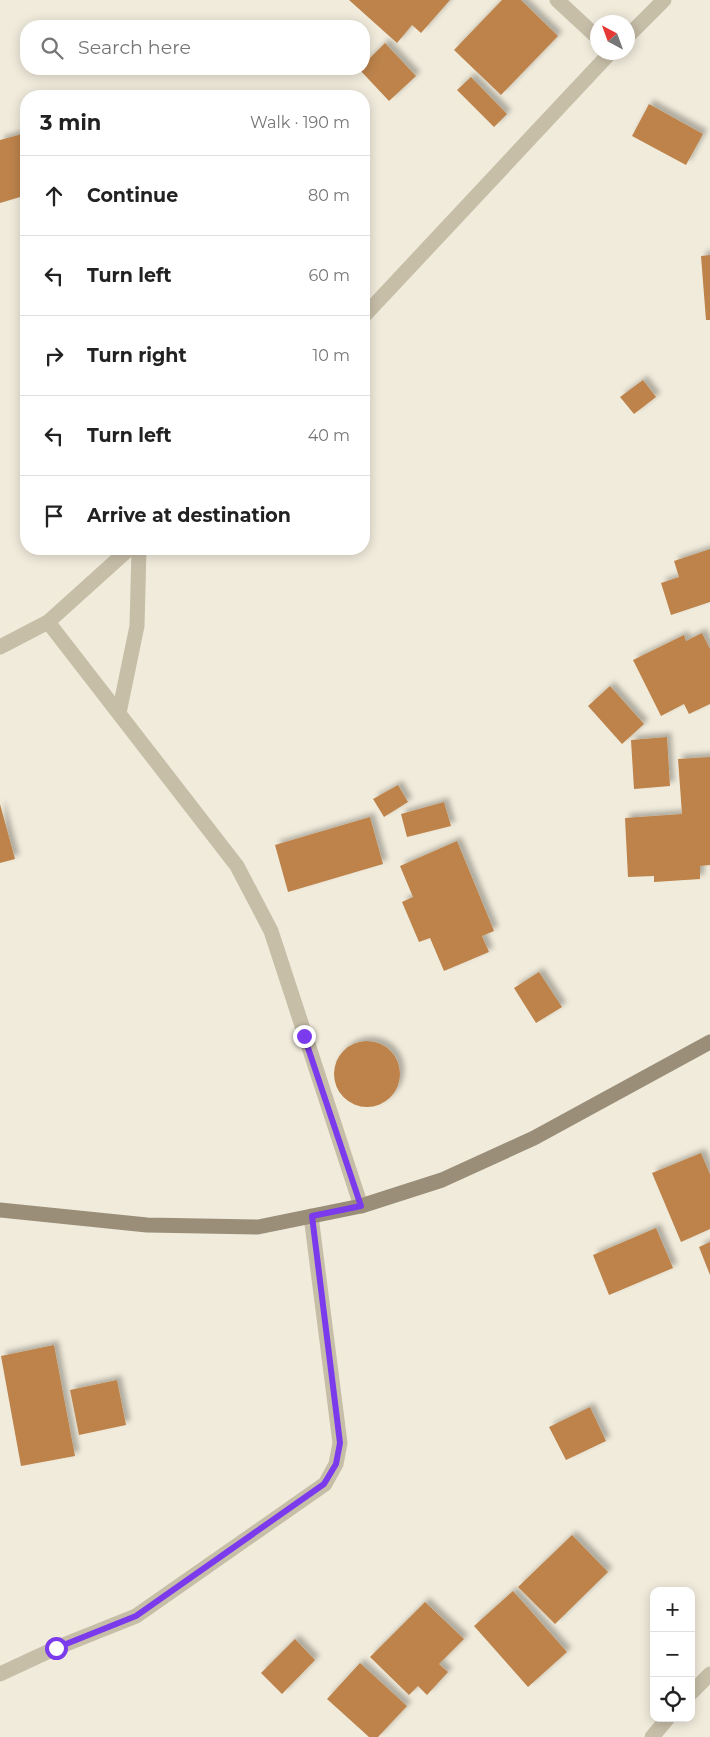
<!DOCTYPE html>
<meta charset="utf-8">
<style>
:root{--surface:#fff;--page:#f2f2f2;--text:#222;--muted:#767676;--line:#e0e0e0}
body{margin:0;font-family:Montserrat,sans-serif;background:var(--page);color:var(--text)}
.controls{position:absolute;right:15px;bottom:15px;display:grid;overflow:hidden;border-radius:10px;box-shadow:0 2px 12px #0003}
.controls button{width:45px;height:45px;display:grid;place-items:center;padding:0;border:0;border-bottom:1px solid var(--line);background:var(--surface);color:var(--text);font:25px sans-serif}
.compass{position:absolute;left:590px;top:15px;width:45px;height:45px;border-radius:50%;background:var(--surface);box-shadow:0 2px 12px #0003;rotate:319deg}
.stop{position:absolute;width:15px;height:15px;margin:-11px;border:4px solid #7c3aed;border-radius:50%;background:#fff}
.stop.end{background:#7c3aed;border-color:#fff;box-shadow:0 1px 5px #0008}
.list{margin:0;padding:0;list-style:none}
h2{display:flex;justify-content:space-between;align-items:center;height:65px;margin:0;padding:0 20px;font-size:21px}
h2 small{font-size:16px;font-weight:400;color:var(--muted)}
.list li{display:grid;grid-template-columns:32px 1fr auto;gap:15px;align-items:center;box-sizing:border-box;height:80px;padding:0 20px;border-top:1px solid var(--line)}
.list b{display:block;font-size:19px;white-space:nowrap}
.list em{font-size:16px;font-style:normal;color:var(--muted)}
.icon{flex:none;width:28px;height:28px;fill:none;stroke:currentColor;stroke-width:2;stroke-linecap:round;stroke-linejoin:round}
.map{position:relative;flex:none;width:710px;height:1737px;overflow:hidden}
.search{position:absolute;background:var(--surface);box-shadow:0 2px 12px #0003;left:20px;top:20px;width:350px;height:55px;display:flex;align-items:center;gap:12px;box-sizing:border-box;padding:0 18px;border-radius:20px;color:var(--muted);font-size:19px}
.panel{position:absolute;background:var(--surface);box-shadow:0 2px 12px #0003;left:20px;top:90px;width:350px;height:465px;border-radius:20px}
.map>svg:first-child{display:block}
</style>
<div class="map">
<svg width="710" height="1737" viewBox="0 0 710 1737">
<defs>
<filter id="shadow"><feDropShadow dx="4.5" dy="-4.5" stdDeviation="2.5" flood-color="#0004"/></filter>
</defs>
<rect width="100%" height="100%" fill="#f0ebdb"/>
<path fill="#bd834b" filter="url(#shadow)" d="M349,0h101l-29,33 -9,-8 -15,18z
M502,0h19l37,36 -57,59 -47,-45z
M385,43l31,33 -27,25 -30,-32h5v-5z
M471,77l36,37 -13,13 -37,-37z
M649,104l54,30 -17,31 -54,-29z
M26,133v76l-2,1 -4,-13 -20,6v-63z
M710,255v65h-4l-5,-64z
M643,380l13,17 -22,17 -14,-17z
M710,549v53l-39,13 -10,-32 18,-6 -5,-16z
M702,633l8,16v55l-21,10 -5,-10 -23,12 -28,-56 51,-25 2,6z
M610,686l34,38 -22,20 -34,-38z
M667,737l3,49 -36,3 -3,-49z
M710,757v108l-10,1v13l-46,3v-6l-26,1 -3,-59 57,-4 -4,-55z
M398,785l10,17 -24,15 -11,-18z
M444,802l7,24 -44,11 -6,-23z
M0,804l15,55 -15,4z
M370,817l13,47 -95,28 -13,-47z
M457,841l37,90 -12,5 7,16 -45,19 -14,-33 -11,4 -17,-40 11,-5 -13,-31z
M539,972l23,35 -26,16 -22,-35z
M334 1074a33 33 0 1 1 66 0a33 33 0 1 1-66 0Z
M701,1153l9,21v55l-29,13 -29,-69z
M656,1228l17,40 -64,27 -16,-40z
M710,1242v33l-11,-28z
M54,1345l21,111 -54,10 -20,-110z
M117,1380l9,45 -47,10 -9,-45z
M590,1407l16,34 -40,19 -17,-33z
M572,1535l36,37 -53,52 -37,-37z
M513,1591l54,61 -39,35 -54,-61z
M425,1602l39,37 -25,25 9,8 -21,23 -9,-9 -9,9 -39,-38z
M295,1639l20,21 -33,34 -21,-21z
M360,1663l47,43 -29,31h-9l-42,-38z"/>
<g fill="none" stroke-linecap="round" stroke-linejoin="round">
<path stroke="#c7bea8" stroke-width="15" d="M557,0l41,38
M628,36l36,-36
M364,316l247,-264
M48,622l189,244 34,65 90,275
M0,647l48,-25 81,-73
M119,713l18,-87 2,-77
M0,1674l56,-26 80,-32 189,-132 11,-20 4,-21 -29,-227
M691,1693l19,-19
M652,1737l16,-19"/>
<path stroke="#9a8e79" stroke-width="15" d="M0,1210l147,15 111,2 103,-21 81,-26 92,-42 176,-96"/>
</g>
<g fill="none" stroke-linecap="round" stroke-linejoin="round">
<path stroke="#7c3aed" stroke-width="6" d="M56,1648l80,-32 188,-132 12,-20 4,-21 -28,-227 49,-10 -57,-170"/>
</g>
</svg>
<div class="controls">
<button>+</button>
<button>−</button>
<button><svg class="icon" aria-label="locate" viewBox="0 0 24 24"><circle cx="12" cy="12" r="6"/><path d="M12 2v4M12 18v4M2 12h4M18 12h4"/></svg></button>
</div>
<svg class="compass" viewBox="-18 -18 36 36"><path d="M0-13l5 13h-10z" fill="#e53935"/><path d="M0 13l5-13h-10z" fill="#767676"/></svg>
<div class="stop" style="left:56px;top:1648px"></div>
<div class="stop end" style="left:304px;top:1036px"></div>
<div class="search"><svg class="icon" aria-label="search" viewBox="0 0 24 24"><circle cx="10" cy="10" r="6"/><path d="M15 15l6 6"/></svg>Search here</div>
<section class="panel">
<h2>3 min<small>Walk · 190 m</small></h2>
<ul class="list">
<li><svg class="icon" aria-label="ahead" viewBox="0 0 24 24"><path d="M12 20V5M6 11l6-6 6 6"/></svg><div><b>Continue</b></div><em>80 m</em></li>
<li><svg class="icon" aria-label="left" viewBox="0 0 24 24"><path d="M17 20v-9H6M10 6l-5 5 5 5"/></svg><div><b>Turn left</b></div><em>60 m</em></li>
<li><svg class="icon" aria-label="right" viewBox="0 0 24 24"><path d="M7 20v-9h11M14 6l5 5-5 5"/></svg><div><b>Turn right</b></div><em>10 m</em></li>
<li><svg class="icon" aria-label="left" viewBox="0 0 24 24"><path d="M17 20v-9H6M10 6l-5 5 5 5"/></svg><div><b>Turn left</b></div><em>40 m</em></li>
<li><svg class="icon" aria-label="arrive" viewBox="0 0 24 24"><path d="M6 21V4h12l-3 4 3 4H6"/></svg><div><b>Arrive at destination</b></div></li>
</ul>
</section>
</div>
